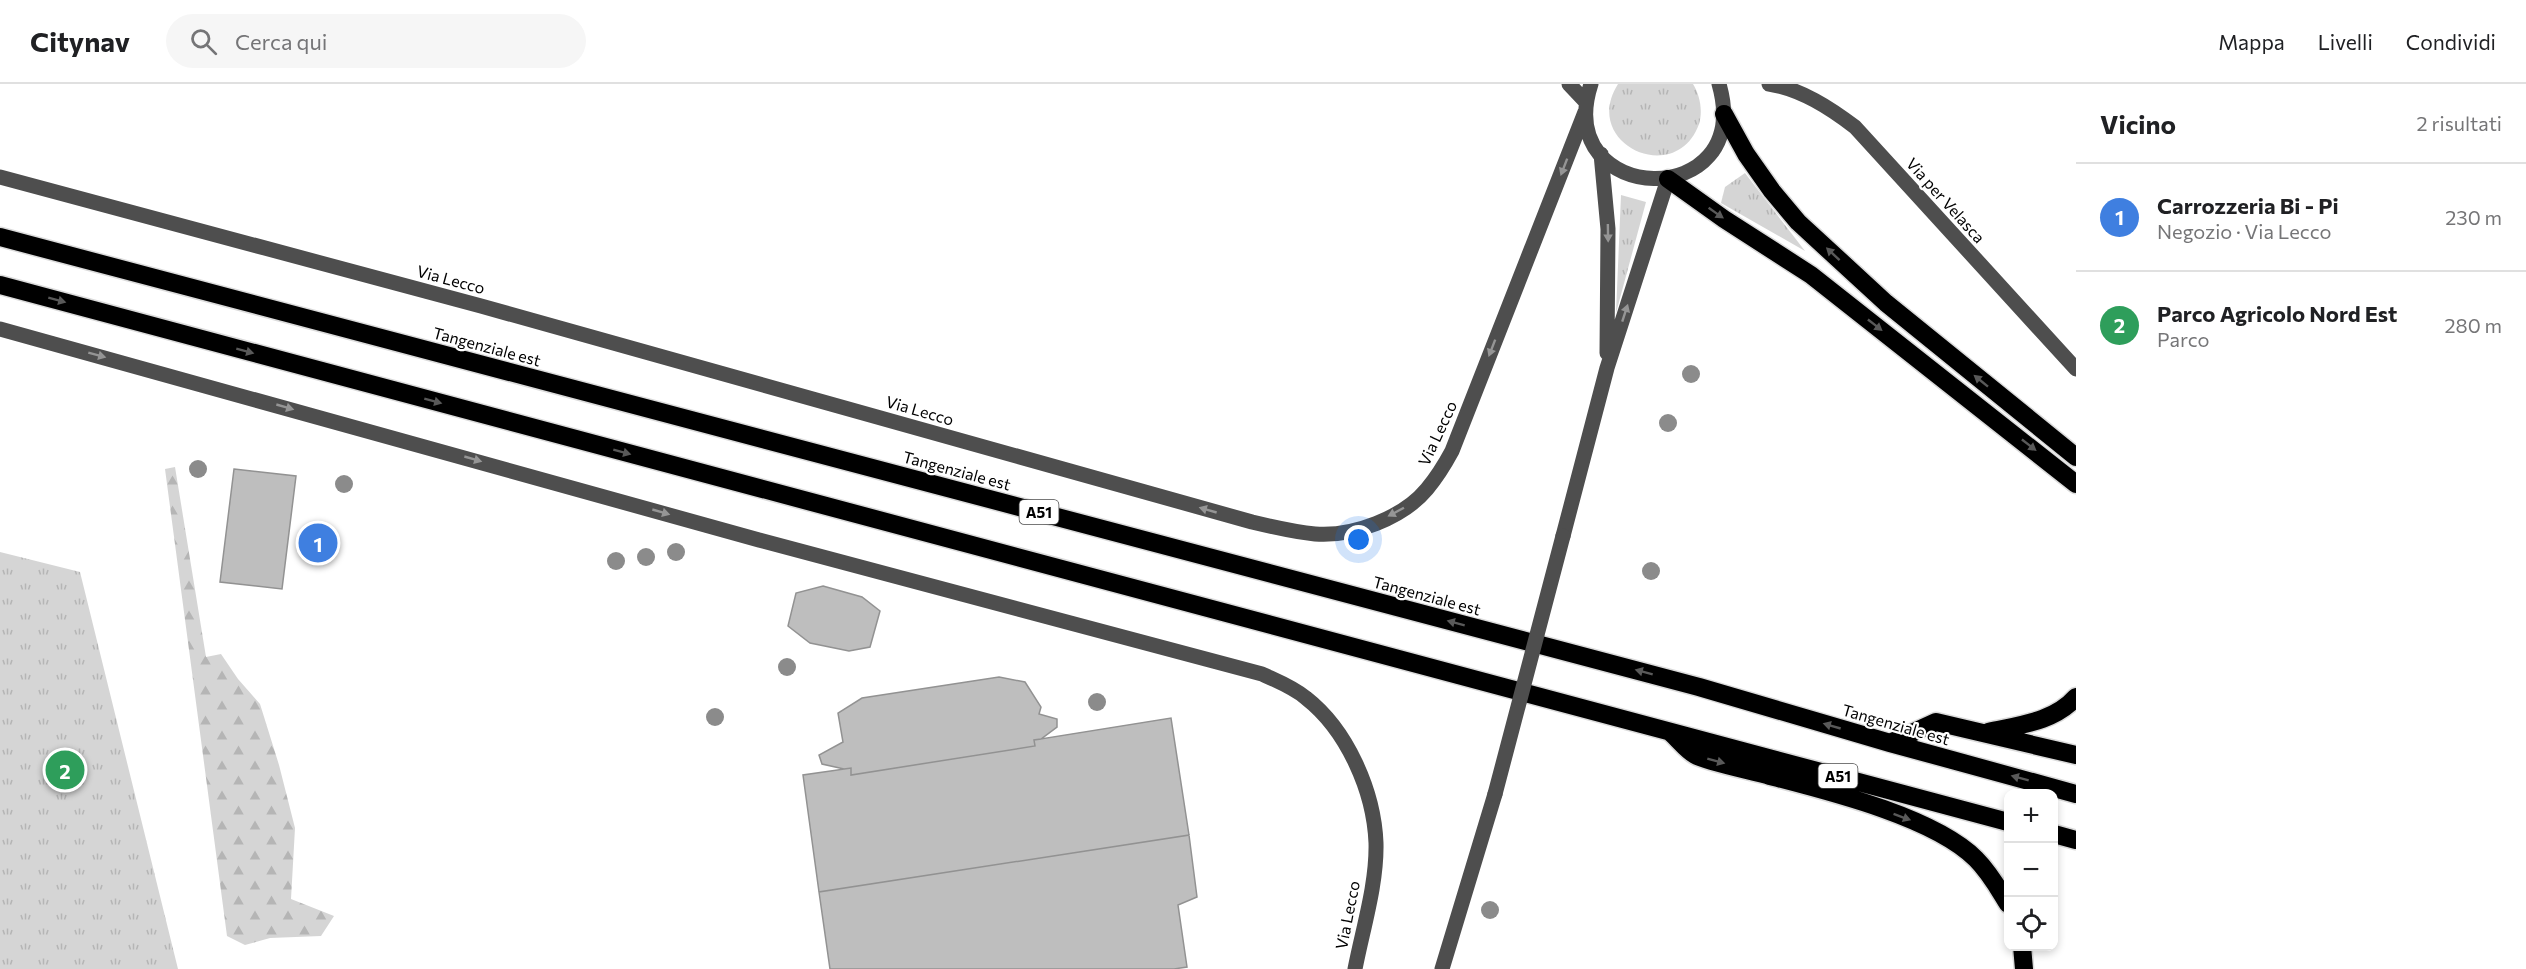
<!DOCTYPE html>
<html lang="it">
<meta charset="utf-8">
<style>
:root{--surface:#fff;--page:#f6f6f6;--text:#202124;--muted:#757577;--line:#e0e0e0;--accent:#0b8043}
body{margin:0;font-family:Commissioner,sans-serif;background:var(--page);color:var(--text)}
.controls{position:absolute;right:18px;bottom:18px;display:grid;overflow:hidden;border-radius:12px;box-shadow:0 3px 9px #0003}
.controls button{width:54px;height:54px;display:grid;place-items:center;padding:0;border:0;border-bottom:2px solid var(--line);background:var(--surface);color:var(--text);font:30px sans-serif}
.you{position:absolute;left:1359px;top:456px;width:21px;height:21px;margin:-15px;border:4px solid #fff;border-radius:50%;background:#1a73e8;box-shadow:0 0 0 9px #1a73e833}
.badge{display:grid;place-items:center;width:39px;height:39px;border-radius:50%;background:var(--accent);color:#fff;font-size:20px;font-weight:700}
.pin{position:absolute;translate:-50% -50%;border:3px solid #fff;box-shadow:0 2px 6px #0006}
.list{margin:0;padding:0;list-style:none}
h2{display:flex;justify-content:space-between;align-items:center;height:78px;margin:0;padding:0 24px;font-size:26px}
h2 small{font-size:20px;font-weight:400;color:var(--muted)}
.list li{display:grid;grid-template-columns:39px 1fr auto;gap:18px;align-items:center;box-sizing:border-box;height:108px;padding:0 24px;border-top:2px solid var(--line)}
.list b{display:block;font-size:22px;white-space:nowrap}
.list p{margin:0;font-size:20px;white-space:nowrap;color:var(--muted)}
.list em{font-size:20px;font-style:normal;color:var(--muted)}
.icon{flex:none;width:33px;height:33px;fill:none;stroke:currentColor;stroke-width:2;stroke-linecap:round;stroke-linejoin:round}
.map{position:relative;flex:none;width:2076px;height:885px;overflow:hidden}
header{display:flex;align-items:center;gap:36px;box-sizing:border-box;height:84px;padding:0 30px;background:var(--surface);border-bottom:2px solid var(--line)}
header strong{font-size:28px}
nav{display:flex;gap:33px;margin-inline-start:auto;font-size:21px}
.search{width:420px;height:54px;background:var(--page);display:flex;align-items:center;gap:15px;box-sizing:border-box;padding:0 21px;border-radius:33px;color:var(--muted);font-size:22px}
main{display:flex}
aside{flex:1;background:var(--surface)}
.map>svg:first-child{display:block}
</style>
<header>
<strong>Citynav</strong>
<div class="search"><svg class="icon" aria-label="search" viewBox="0 0 24 24"><circle cx="10" cy="10" r="6"/><path d="M15 15l6 6"/></svg>Cerca qui</div>
<nav><a>Mappa</a><a>Livelli</a><a>Condividi</a></nav>
</header>
<main>
<div class="map">
<svg width="2076" height="885" viewBox="0 0 2076 885">
<defs>
<pattern id="grass-tufts" width="24" height="20" patternUnits="userSpaceOnUse" patternTransform="scale(1.5)"><rect width="24" height="20" fill="#d5d5d5"/><path d="M3 7l-1-3M5 7V3M7 7l1-3M15 17l-1-3M17 17v-4M19 17l1-3" fill="none" stroke="#b5b5b5"/></pattern>
<pattern id="forest-firs" width="22" height="20" patternUnits="userSpaceOnUse" patternTransform="scale(1.5)"><rect width="22" height="20" fill="#d5d5d5"/><path d="M5 1l3.5 6h-7zM16 11l3.5 6h-7z" fill="#b5b5b5"/></pattern>
</defs>
<rect width="100%" height="100%" fill="#fff"/>
<path fill="url(#grass-tufts)" d="M1618,0h75c7,11 10,27 6,40 -23,64 -119,20 -81,-40z
M1745,89l60,78 -84,-48 4,-16z
M1621,111l25,7 -30,111z
M0,468l80,20 98,397h-178z"/>
<path fill="url(#forest-firs)" d="M175,383l31,190 15,-3 17,25 22,25 19,61 16,63 -4,71 43,17 -13,20 -51,2 -25,7 -18,-9 -62,-467z"/>
<path fill="#bebebe" stroke="#929292" stroke-width="1.5" d="M234,385l62,7 -14,113 -62,-7z
M823,502l39,11 18,14 -10,36 -21,4 -39,-8 -22,-17 8,-33z
M999,593l26,5 16,25 -2,7 18,5v8l-16,12 -7,1 1,6 -184,29v-7l-7,1 -22,-5 -3,-9 24,-13 -5,-29 24,-15z
M1171,634l18,117 -370,57 -16,-117 48,-7v7l184,-29 -1,-6z
M1189,751l8,62 -19,8 9,62 -13,2h-344l-11,-77z"/>
<g fill="none" stroke-linecap="round" stroke-linejoin="round">
<defs>
<path id="highway" d="M1724,30l22,40 26,37 26,31 88,81 190,154
M1668,95l56,40 87,56 265,209
M0,153l1699,450 191,56 186,51
M0,201l2008,537
M1988,648c31,-7 66,-10 88,-35
M1671,649c8,7 15,17 24,22 12,7 58,16 75,21 58,15 164,41 206,83 14,14 22,29 32,45
M1890,659l46,-21 140,33
M2054,750l22,6
M2022,862l2,23"/>
</defs>
<use href="#highway" stroke="#dbdbdb" stroke-width="21"/>
<path stroke="#4e4e4e" stroke-width="15" d="M1569,0l17,18
M1591,0c-40,123 165,129 128,0
M1769,0c32,5 61,24 86,43l221,242
M1601,70l7,75 -1,124
M0,93l481,129 771,216c21,5 42,10 63,12 38,3 88,-16 112,-45 10,-12 18,-25 25,-38l133,-339
M0,245l759,211 503,134c15,7 31,13 44,24 41,32 68,93 70,145 1,41 -13,85 -21,126
M1563,452l44,-168 61,-189
M1442,885l53,-175"/>
<use href="#highway" stroke="#000" stroke-width="18"/>
<path stroke="#4e4e4e" stroke-width="15" d="M1495,710l68,-258"/>
</g>
<g fill="#8b8b8b">
<circle cx="1691" cy="290" r="9"/>
<circle cx="1668" cy="339" r="9"/>
<circle cx="198" cy="385" r="9"/>
<circle cx="344" cy="400" r="9"/>
<circle cx="676" cy="468" r="9"/>
<circle cx="646" cy="473" r="9"/>
<circle cx="616" cy="477" r="9"/>
<circle cx="1651" cy="487" r="9"/>
<circle cx="787" cy="583" r="9"/>
<circle cx="1097" cy="618" r="9"/>
<circle cx="715" cy="633" r="9"/>
<circle cx="1490" cy="826" r="9"/>
</g>
<defs><path id="oneway-solid" d="M-6-.8H1V-3.2L6.5 0L1 3.2V.8H-6Z" transform="scale(1.5)"/></defs>
<g fill="#959595">
<use href="#oneway-solid" transform="translate(1564 83) rotate(111)"/>
<use href="#oneway-solid" transform="translate(1608 149) rotate(89)"/>
<use href="#oneway-solid" transform="translate(1625 229) rotate(-72)"/>
<use href="#oneway-solid" transform="translate(1492 264) rotate(111)"/>
<use href="#oneway-solid" transform="translate(97 271) rotate(15)"/>
<use href="#oneway-solid" transform="translate(285 323) rotate(16)"/>
<use href="#oneway-solid" transform="translate(473 375) rotate(16)"/>
<use href="#oneway-solid" transform="translate(1208 426) rotate(-164)"/>
<use href="#oneway-solid" transform="translate(661 428) rotate(16)"/>
<use href="#oneway-solid" transform="translate(1396 428) rotate(152)"/>
</g>
<g fill="#595959">
<use href="#oneway-solid" transform="translate(1716 129) rotate(35)"/>
<use href="#oneway-solid" transform="translate(1833 170) rotate(-137)"/>
<use href="#oneway-solid" transform="translate(57 216) rotate(15)"/>
<use href="#oneway-solid" transform="translate(1875 241) rotate(38)"/>
<use href="#oneway-solid" transform="translate(245 267) rotate(15)"/>
<use href="#oneway-solid" transform="translate(1981 297) rotate(-141)"/>
<use href="#oneway-solid" transform="translate(433 317) rotate(15)"/>
<use href="#oneway-solid" transform="translate(2029 361) rotate(38)"/>
<use href="#oneway-solid" transform="translate(622 368) rotate(15)"/>
<use href="#oneway-solid" transform="translate(1456 539) rotate(-165)"/>
<use href="#oneway-solid" transform="translate(1644 588) rotate(-165)"/>
<use href="#oneway-solid" transform="translate(1832 642) rotate(-164)"/>
<use href="#oneway-solid" transform="translate(1716 677) rotate(15)"/>
<use href="#oneway-solid" transform="translate(2020 694) rotate(-165)"/>
<use href="#oneway-solid" transform="translate(1902 733) rotate(20)"/>
</g>
<g text-anchor="middle" dominant-baseline="central" stroke-width="4.5" stroke-linejoin="round" paint-order="stroke">
<g fill="#fff" stroke="#4c4c4c" stroke-width="1.5">
<rect x="1019.5" y="416" width="39" height="24" rx="4.5"/>
<rect x="1818.5" y="680" width="39" height="24" rx="4.5"/>
</g>
<g font-size="15" font-weight="bold" fill="#000">
<text x="1039" y="428">A51</text>
<text x="1838" y="692">A51</text>
</g>
<g font-size="16" fill="#000" stroke="#fff">
<text transform="translate(1946 116) rotate(48)">Via per Velasca</text>
<text transform="translate(451 195) rotate(15)">Via Lecco</text>
<text transform="translate(487 262) rotate(15)">Tangenziale est</text>
<text transform="translate(920 326) rotate(16)">Via Lecco</text>
<text transform="translate(1437 349) rotate(-65)">Via Lecco</text>
<text transform="translate(957 386) rotate(15)">Tangenziale est</text>
<text transform="translate(1427 511) rotate(15)">Tangenziale est</text>
<text transform="translate(1896 640) rotate(16)">Tangenziale est</text>
<text transform="translate(1347 831) rotate(-79)">Via Lecco</text>
</g>
</g>
</svg>
<div class="controls">
<button>+</button>
<button>−</button>
<button><svg class="icon" aria-label="locate" viewBox="0 0 24 24"><circle cx="12" cy="12" r="6"/><path d="M12 2v4M12 18v4M2 12h4M18 12h4"/></svg></button>
</div>
<div class="you"></div>
<div class="pin badge" style="left:318px;top:459px;background:#3f7fe0">1</div>
<div class="pin badge" style="left:65px;top:686px;background:#2e9e5b">2</div>
</div>
<aside>
<h2>Vicino<small>2 risultati</small></h2>
<ul class="list">
<li><span class="badge" style="background:#3f7fe0">1</span><div><b>Carrozzeria Bi - Pi</b><p>Negozio · Via Lecco</p></div><em>230 m</em></li>
<li><span class="badge" style="background:#2e9e5b">2</span><div><b>Parco Agricolo Nord Est</b><p>Parco</p></div><em>280 m</em></li>
</ul>
</aside>
</main>
